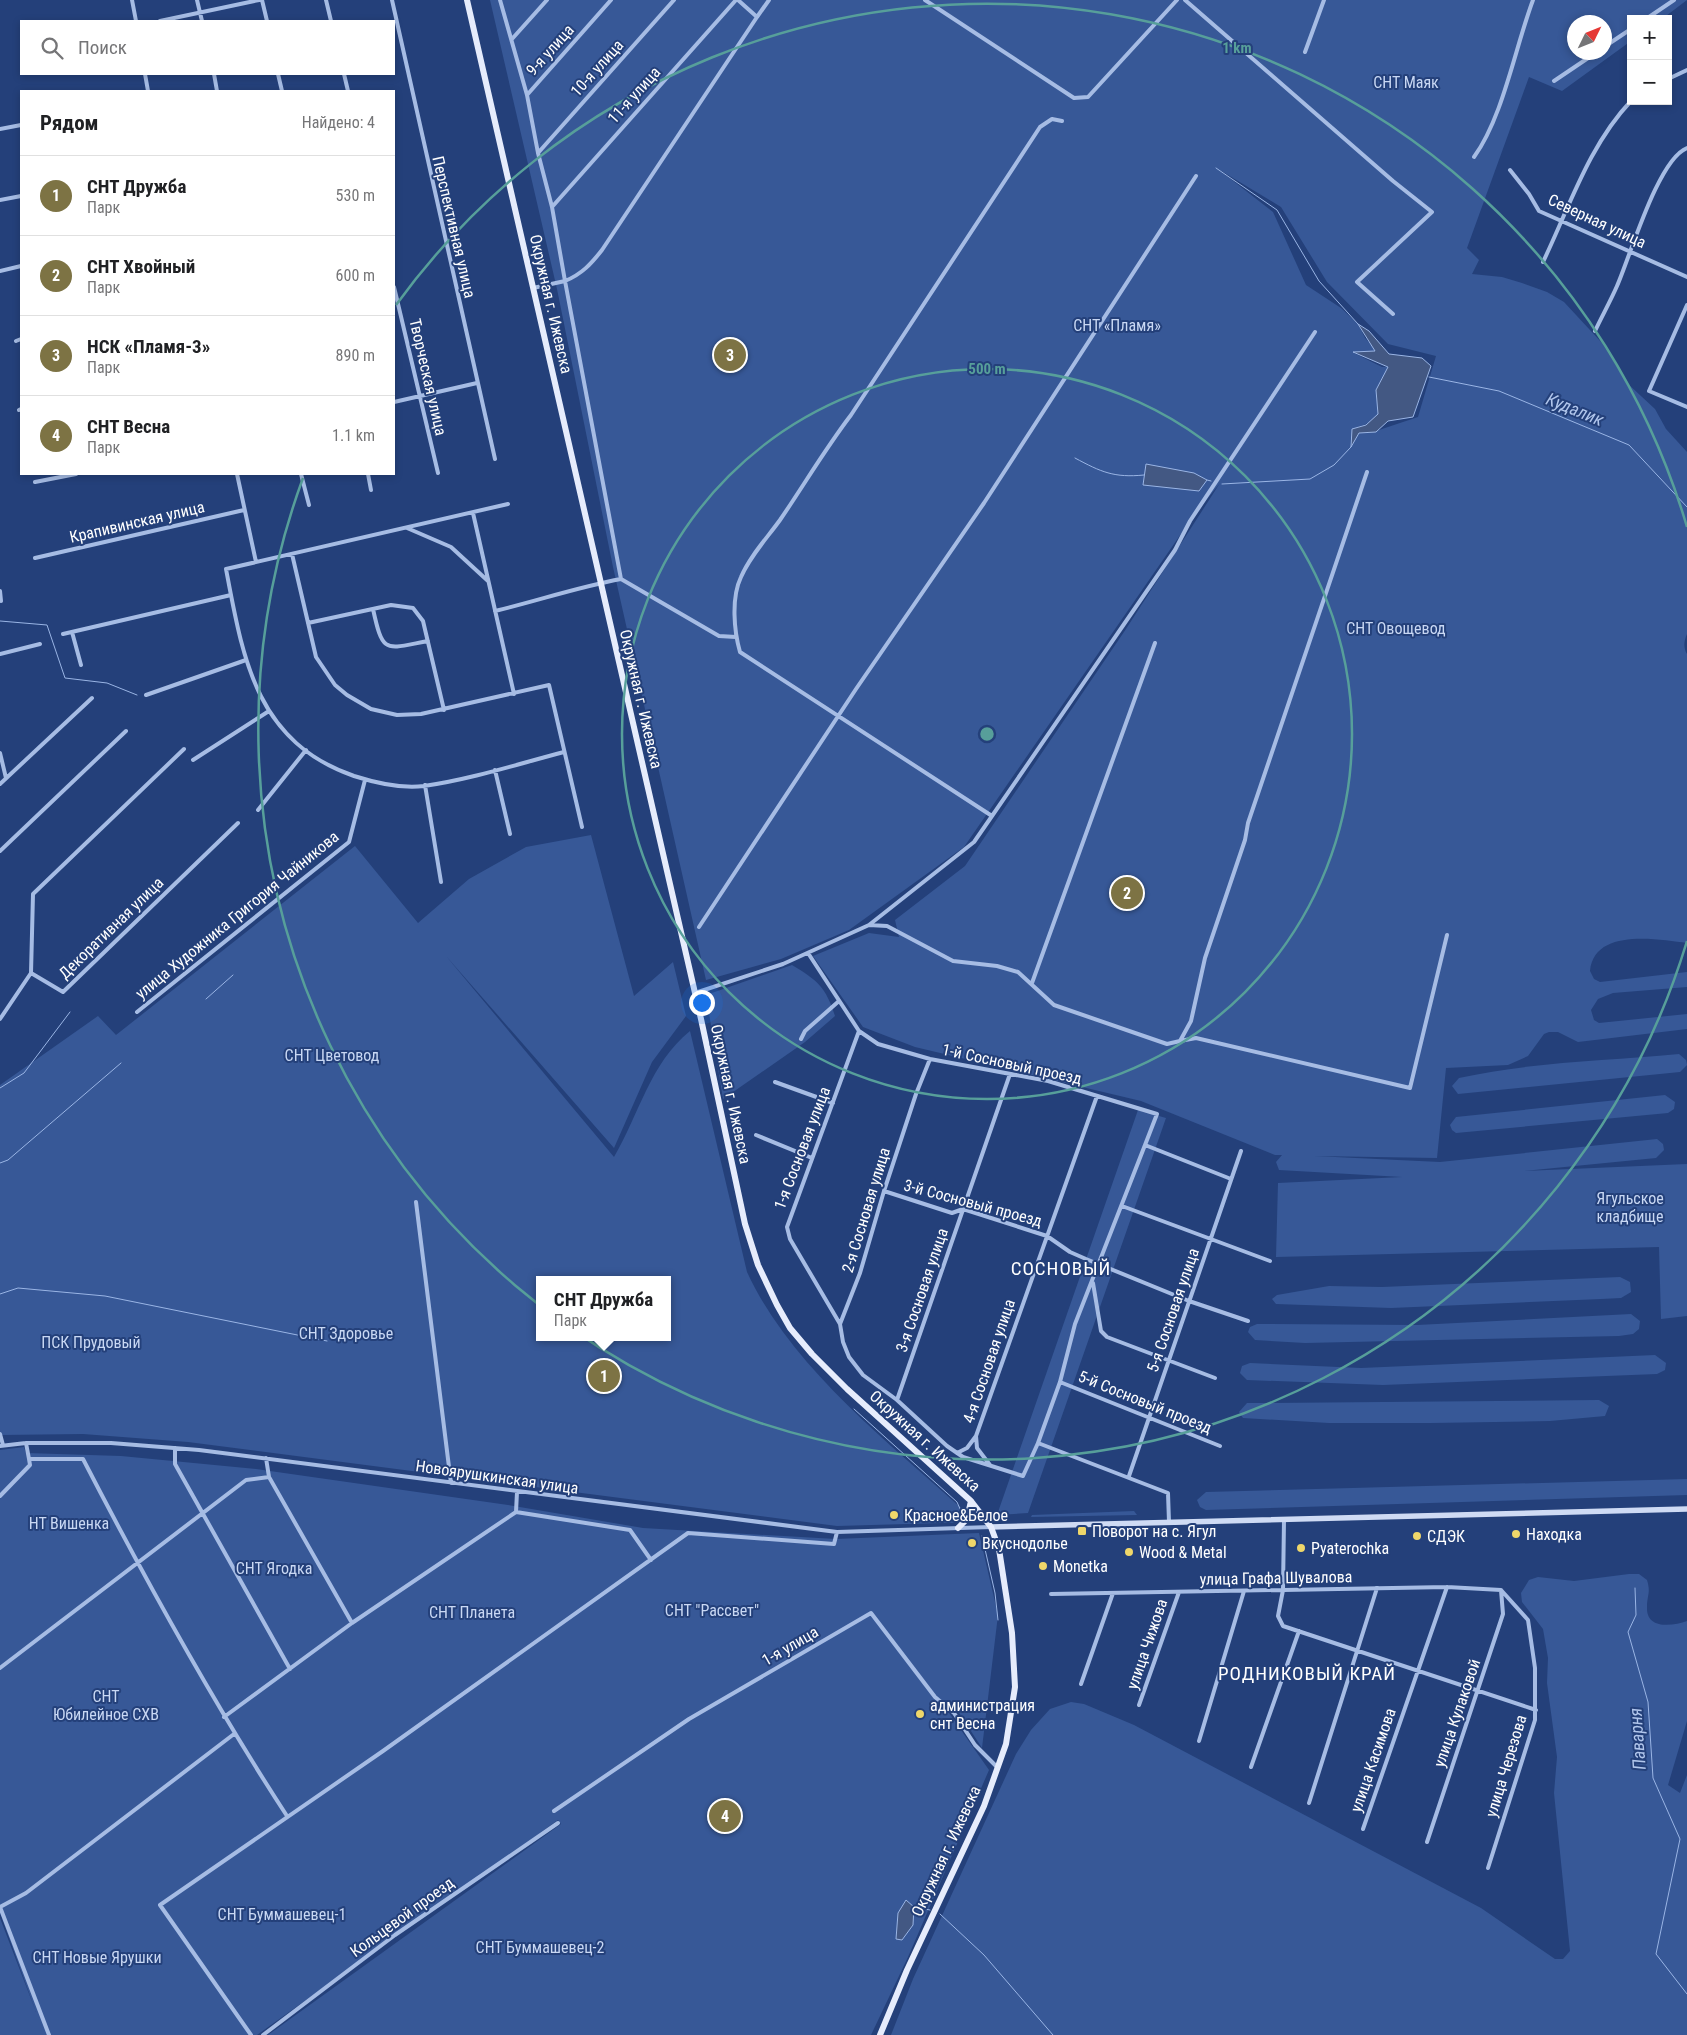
<!DOCTYPE html>
<html lang="ru">
<meta charset="utf-8">
<style>
:root{--surface:#fff;--page:#f2f2f2;--text:#202124;--muted:#757577;--line:#e0e0e0;--accent:#7d7344}
body{margin:0;font-family:"Roboto Condensed",sans-serif;background:var(--page);color:var(--text)}
.controls{position:absolute;right:15px;top:15px;display:grid;overflow:hidden;border-radius:0px;box-shadow:0 2px 8px #0003}
.controls button{width:45px;height:45px;display:grid;place-items:center;padding:0;border:0;border-bottom:1px solid var(--line);background:var(--surface);color:var(--text);font:25px sans-serif}
.compass{position:absolute;left:1567px;top:15px;width:45px;height:45px;border-radius:50%;background:var(--surface);box-shadow:0 2px 8px #0003;rotate:47deg}
.you{position:absolute;left:701px;top:1002px;width:18px;height:18px;margin:-12px;border:4px solid #fff;border-radius:50%;background:#1a73e8;box-shadow:0 0 0 8px #1a73e833}
.badge{display:grid;place-items:center;width:32px;height:32px;border-radius:50%;background:var(--accent);color:#fff;font-size:16px;font-weight:700}
.pin{position:absolute;translate:-50% -50%;border:2px solid #fff;box-shadow:0 1px 5px #0006}
.popup{position:absolute;left:536px;top:1276px;width:135px;height:65px;box-sizing:border-box;display:grid;place-content:center;border-radius:0px;background:var(--surface);filter:drop-shadow(0 1px 4px #0005);font-size:16px;white-space:nowrap;color:var(--muted)}
.popup b{font-size:19px;color:var(--text)}
.popup::after{content:'';position:absolute;left:50%;top:100%;margin-left:-10px;border:10px solid transparent;border-top-color:var(--surface)}
.list{margin:0;padding:0;list-style:none}
h2{display:flex;justify-content:space-between;align-items:center;height:65px;margin:0;padding:0 20px;font-size:21px}
h2 small{font-size:16px;font-weight:400;color:var(--muted)}
.list li{display:grid;grid-template-columns:32px 1fr auto;gap:15px;align-items:center;box-sizing:border-box;height:80px;padding:0 20px;border-top:1px solid var(--line)}
.list b{display:block;font-size:19px;white-space:nowrap}
.list p{margin:0;font-size:16px;white-space:nowrap;color:var(--muted)}
.list em{font-size:16px;font-style:normal;color:var(--muted)}
.icon{flex:none;width:28px;height:28px;fill:none;stroke:currentColor;stroke-width:2;stroke-linecap:round;stroke-linejoin:round}
.map{position:relative;flex:none;width:1687px;height:2035px;overflow:hidden}
.search{position:absolute;background:var(--surface);box-shadow:0 2px 8px #0003;left:20px;top:20px;width:375px;height:55px;display:flex;align-items:center;gap:12px;box-sizing:border-box;padding:0 18px;border-radius:0px;color:var(--muted);font-size:19px}
.panel{position:absolute;background:var(--surface);box-shadow:0 2px 8px #0003;left:20px;top:90px;width:375px;height:385px;border-radius:0px}
.map>svg:first-child{display:block}
</style>
<div class="map">
<svg width="1687" height="2035" viewBox="0 0 1687 2035">
<rect width="100%" height="100%" fill="#24407a"/>
<path fill="#375897" fill-rule="evenodd" d="M490,0h1197l-25,19h-31v22l-69,50 -33,-14 -62,171 12,12 -7,14 30,3 20,6 25,9 17,10 38,41 25,40 28,26 11,20 21,23v182c-3,7 -4,13 0,20v289c-30,-4 -93,-15 -97,28l4,8 6,3 87,-10v15l-74,6 -15,6 -7,11 3,10 5,3 88,-9v15l-109,13 -20,-10h-9l-5,2 -16,22 -20,9 -62,3 -9,90 -123,-2 126,6 217,-23 6,5 1,6 -8,8 -132,13 163,-7v152l-26,3 -2,-72 -383,10 2,-74 124,-6 -123,-7 -3,-8 6,-7h-7l-134,-54 -226,-54 -52,-20 -50,-71 56,-23 30,4 -4,-17 70,-54 161,-237 94,-146 -28,35 -228,329 -115,83 -68,29 -75,21 -93,-413 -56,-278zM1574,22h30v30h-30zM1218,169l63,38 46,75 61,62 48,12 -18,61 -48,16h-11l-8,13c-2,-28 16,-14 27,-32l-2,-24 12,-23h-6l-28,-14h19l2,-4 -10,-11 -7,-14 -17,-16 -35,-23 -33,-73z
M591,835l43,161 39,-34 13,54 -34,46 -38,86 -168,-192 168,201c25,-42 36,-94 76,-126l57,241c45,98 151,178 230,250l-140,4 -649,-84 -105,-8 -83,1v-350l98,-69 18,19 239,-189 63,77 51,-44 57,-32zM540,1280h128v57h-128z
M792,965c25,15 34,22 43,51l-30,26 -82,57 -17,-104z
M1679,1054l7,6 1,5 -7,7 -222,22 -6,-8 7,-8c72,-16 146,-17 220,-24z
M1665,1095l10,7 -1,7 -6,4 -212,20 -4,-3 -2,-5 6,-8z
M1138,1110l28,8 -138,395 -31,2z
M1620,1277l10,5 1,10 -10,6 -20,1 -210,9 -115,-4 -4,-5 5,-4 52,-9 53,1z
M1631,1314l9,7 -1,8 -6,5 -14,2 -314,7 -50,-3 -7,-8 2,-5 7,-3 160,1z
M1655,1355l11,8 -1,7 -8,4 -274,11 -136,-5 -7,-7 2,-7 8,-3 111,5z
M1599,1400l10,6 -4,10 -55,5 -119,2h-102l-86,-5 -4,-6 8,-9h14z
M24,1447l2,6 95,3 135,13 252,36 135,23 193,11 143,-6 19,82 -16,133 -30,-46 -5,8 42,60 -81,187 -37,78h-603l293,-211 -3,-4 -301,215h-257v-117l36,94 -36,-99v-463z
M1687,1479v16l-481,15 -6,-3 -3,-7 9,-8z
M1134,1511l3,4 -106,2 1,-2z
M1629,1574h10l8,6c4,13 0,15 0,27 -1,23 26,19 40,14v100l-19,64 12,8 7,-18v260h-796l22,-56 103,-225 15,-24 19,-21 21,-7 13,2 50,21 347,183 74,51h8l7,-8 -16,-158 3,-36 -10,-74 1,-25 -5,-29 -21,-27 -1,-9 8,-13 9,-3 36,4z"/>
<path fill="#435883" stroke="#9ab5e5" d="M1358,324l11,7 20,23 33,4 9,8 -18,51 -25,4 -12,11 -17,1 -8,14 1,-18 14,-4 12,-11 -2,-24 12,-23 -35,-15 22,-1z
M1146,464l48,9 13,7 -8,11 -56,-6z
M906,1900l8,7 -1,18 -11,15 -6,-1 2,-26z"/>
<g fill="none" stroke-linecap="round" stroke-linejoin="round">
<path stroke="#9ab5e5" stroke-width="1" d="M1216,168l61,42 42,71 39,43
M1429,377l70,14 130,54 58,62
M1075,458c26,14 39,20 69,17
M1207,480l4,1
M1222,484l88,-5 24,-14 17,-18
M0,621l47,4 18,53 42,5 30,12
M206,999l27,-24
M0,1088l24,-15 46,-61
M0,1163l8,-3 113,-97
M0,1294l18,-6 87,8 222,45
M854,1409l103,93 4,9
M982,1536l13,57 3,27
M1635,1588l1,27 -8,17 20,70 5,76 27,61 -24,115 31,40
M914,1907l16,3
M940,1914l44,41 69,80"/>
<path stroke="#a6bce4" stroke-width="4" d="M132,0l4,21
M197,0l5,21
M262,0l5,21
M326,0l5,21
M392,0l103,459
M500,0l27,95 11,58 14,54 13,74c17,-7 26,-17 37,-31l155,-233
M738,0l19,17 12,-17
M925,0l149,98 14,-1 89,-97
M1185,0l208,181 39,31 -75,70 36,32
M1646,19l28,-19
M160,21l99,-21
M512,39l35,-39
M1604,47l27,-18
M1305,52l19,-52
M145,74l3,17
M214,74l3,17
M278,74l4,17
M344,74l4,17
M1668,79l19,-9
M1554,81l43,-29
M527,95l84,-95
M0,129l21,-4
M538,153l136,-153
M1474,157c29,-40 41,-109 59,-157
M1510,170l19,24 10,17 148,66
M0,200l21,-4
M552,207l184,-207
M1543,262c26,-54 46,-117 88,-161
M0,271l21,-5
M394,287l44,186
M533,288l32,-7 56,298
M1687,305l-38,86 38,16
M1595,331c7,-15 15,-29 22,-45 13,-29 41,-127 70,-138
M16,341l5,-2
M394,402l83,-19
M19,410l2,-1
M237,474l19,88
M301,474l8,31
M368,474l3,16
M35,482l41,-8
M508,504l-282,65c17,90 30,173 128,207 22,7 47,13 70,10 48,-7 94,-22 140,-34
M473,513l41,181
M407,528l44,19 37,34
M292,554l24,103 19,28 12,10 24,14 26,6 24,-1 128,-29 33,142
M35,558l209,-48
M0,591l1,10
M373,609c10,46 12,40 55,32
M495,611c42,-10 83,-24 126,-32l98,57 17,1
M308,623l83,-18 22,3 10,13 21,89
M72,632l9,33
M63,634l168,-39
M0,654l40,-10
M146,695l100,-35
M0,753l6,25
M193,760l76,-49
M495,770l15,64
M0,784l92,-86
M425,785l16,97
M258,810l48,-60
M992,816l183,-266 15,-29 125,-189
M0,851l126,-120
M869,925l105,-83 18,-26 -252,-164c-6,-21 -9,-54 1,-75 9,-21 26,-39 39,-57 24,-35 45,-71 71,-105l189,-288 12,-8 10,2
M699,927l157,-238 128,-186 212,-327
M808,953l51,78 19,13 52,15 118,22 109,33 -12,31 86,34
M31,973l2,-79 151,-145
M31,973l32,19 175,-169
M1032,983l123,-340
M695,993l88,-29 86,-39 18,1 66,35 44,5 21,6 36,33 113,39 13,-3 11,-20 14,-63 40,-118 3,-17 119,-351
M137,1012l212,-170 16,-62
M0,1019l31,-46
M801,1039l4,-8 34,-30
M1180,1041l16,-3 214,50 37,-153
M930,1059l-14,35 -32,97 -24,82 -20,51 3,18 6,15 14,18 34,25 50,46 16,11 60,19 15,-33 130,50 1,29
M775,1082l58,21
M756,1135l56,23
M884,1191l68,22 11,-4 84,27 23,16 16,7 103,42 59,20
M416,1202l35,281
M1122,1206l148,55
M1093,1283l8,48 6,6 108,41
M840,1324l-50,-85 -3,-12 72,-196
M1060,1382l160,64
M897,1400l113,-326
M0,1434l3,11
M26,1443l3,16h54c63,122 129,242 204,357
M1038,1443l22,-61 15,-58 70,-179
M0,1446l26,-3h85l88,7 638,82 154,-5
M175,1448v16l115,205
M957,1453l10,-5 9,-12
M266,1458l3,19 83,146
M990,1465l-13,-17 -1,-12 121,-340
M1129,1476l112,-325
M0,1496l30,-31 -1,-6
M516,1512l114,18 21,30
M1284,1520l-1,70 -5,26 5,10 253,84
M1051,1594l396,-7 54,3
M0,1668l246,-188 23,-3
M1081,1684l32,-91
M1139,1705l40,-113
M224,1717l128,-94 164,-111 1,-20
M1199,1741l45,-150
M1251,1767l48,-136
M1309,1803l68,-215
M554,1811l135,-92 182,-106 64,84 19,16 21,32 23,23
M1363,1829l84,-242
M1427,1842l76,-228 -2,-24
M1488,1868l47,-148v-52l-7,-48 -27,-30
M49,2035l-49,-128 26,-14 208,-159
M251,2035l-91,-130 223,-154 305,-218 146,11 3,-12
M263,2035l132,-100 163,-112"/>
<path stroke="#cfdbf4" stroke-width="5.5" d="M991,1527l696,-18"/>
<path stroke="#e6ecfc" stroke-width="6" d="M467,0l234,1019 44,205 13,41 19,40 13,23 22,26 35,35 124,112 20,26 8,22 13,84 3,54 -9,57 -22,62 -77,164 -27,65
M958,1528l9,-9 4,-18"/>
</g>
<g fill="none" stroke="#579f9a" stroke-width="2.5">
<circle cx="987" cy="734" r="365"/>
<path d="M1687 941A730 730 0 1 1 303 478M396 305A730 730 0 0 1 1687 527"/>
</g>
<g fill="#efd76a" stroke="#24407a" stroke-width="2">
<circle cx="894" cy="1515" r="5"/>
<rect x="1077" y="1526" width="10" height="10" rx="2.5"/>
<circle cx="1516" cy="1534" r="5"/>
<circle cx="1417" cy="1536" r="5"/>
<circle cx="972" cy="1543" r="5"/>
<circle cx="1301" cy="1548" r="5"/>
<circle cx="1129" cy="1552" r="5"/>
<circle cx="1043" cy="1566" r="5"/>
<circle cx="920" cy="1714" r="5"/>
</g>
<g text-anchor="middle" dominant-baseline="central" stroke-width="4" stroke-linejoin="round" paint-order="stroke">
<g font-size="16" fill="#fff" stroke="#24407a">
<text transform="translate(550 50) rotate(-48)">9-я улица</text>
<text transform="translate(597 68) rotate(-48)">10-я улица</text>
<text transform="translate(634 95) rotate(-48)">11-я улица</text>
<text transform="translate(1597 221) rotate(25)">Северная улица</text>
<text transform="translate(454 227) rotate(77)">Перспективная улица</text>
<text transform="translate(551 304) rotate(77)">Окружная г. Ижевска</text>
<text transform="translate(428 377) rotate(77)">Творческая улица</text>
<text transform="translate(137 522) rotate(-13)">Крапивинская улица</text>
<text transform="translate(641 699) rotate(77)">Окружная г. Ижевска</text>
<text transform="translate(237 915) rotate(-39)">улица Художника Григория Чайникова</text>
<text transform="translate(111 928) rotate(-44)">Декоративная улица</text>
<text transform="translate(1012 1064) rotate(12)">1-й Сосновый проезд</text>
<text transform="translate(731 1094) rotate(78)">Окружная г. Ижевска</text>
<text transform="translate(802 1148) rotate(-69)">1-я Сосновая улица</text>
<text transform="translate(973 1203) rotate(15)">3-й Сосновый проезд</text>
<text transform="translate(866 1210) rotate(-73)">2-я Сосновая улица</text>
<text transform="translate(922 1290) rotate(-71)">3-я Сосновая улица</text>
<text transform="translate(1173 1310) rotate(-71)">5-я Сосновая улица</text>
<text transform="translate(989 1361) rotate(-71)">4-я Сосновая улица</text>
<text transform="translate(1145 1402) rotate(22)">5-й Сосновый проезд</text>
<text transform="translate(925 1441) rotate(42)">Окружная г. Ижевска</text>
<text transform="translate(497 1477) rotate(8)">Новоярушкинская улица</text>
<text transform="translate(1276 1578) rotate(-1)">улица Графа Шувалова</text>
<text transform="translate(1147 1644) rotate(-71)">улица Чижова</text>
<text transform="translate(790 1646) rotate(-30)">1-я улица</text>
<text transform="translate(1457 1713) rotate(-71)">улица Кулаковой</text>
<text transform="translate(1373 1760) rotate(-71)">улица Касимова</text>
<text transform="translate(1506 1766) rotate(-73)">улица Черезова</text>
<text transform="translate(946 1851) rotate(-65)">Окружная г. Ижевска</text>
<text transform="translate(402 1917) rotate(-36)">Кольцевой проезд</text>
</g>
<g font-size="16" fill="#c9d8f4" stroke="#24407a">
<text x="1406" y="82">СНТ Маяк</text>
<text x="1117" y="325">СНТ «Пламя»</text>
<text x="1396" y="628">СНТ Овощевод</text>
<text x="332" y="1055">СНТ Цветовод</text>
<text x="1630" y="1198">Ягульское<tspan x="1630" dy="18">кладбище</tspan></text>
<text x="346" y="1333">СНТ Здоровье</text>
<text x="91" y="1342">ПСК Прудовый</text>
<text x="69" y="1523">НТ Вишенка</text>
<text x="274" y="1568">СНТ Ягодка</text>
<text x="712" y="1610">СНТ "Рассвет"</text>
<text x="472" y="1612">СНТ Планета</text>
<text x="106" y="1696">СНТ<tspan x="106" dy="18">Юбилейное СХВ</tspan></text>
<text x="282" y="1914">СНТ Буммашевец-1</text>
<text x="540" y="1947">СНТ Буммашевец-2</text>
<text x="97" y="1957">СНТ Новые Ярушки</text>
</g>
<g font-size="16" fill="#fff" stroke="#24407a" text-anchor="start">
<text x="904" y="1515">Красное&amp;Белое</text>
<text x="1092" y="1531">Поворот на с. Ягул</text>
<text x="1526" y="1534">Находка</text>
<text x="1427" y="1536">СДЭК</text>
<text x="982" y="1543">Вкуснодолье</text>
<text x="1311" y="1548">Pyaterochka</text>
<text x="1139" y="1552">Wood &amp; Metal</text>
<text x="1053" y="1566">Monetka</text>
<text x="930" y="1705">администрация<tspan x="930" dy="18">снт Весна</tspan></text>
</g>
<g font-size="18" font-style="italic" fill="#b1c6ec" stroke="#24407a">
<text transform="translate(1575 409) rotate(22)">Кудалик</text>
<text transform="translate(1637 1739) rotate(-94)">Паварня</text>
</g>
<g font-size="19" letter-spacing="1" fill="#fff" stroke="#24407a">
<text x="1061" y="1268">СОСНОВЫЙ</text>
<text x="1307" y="1673">РОДНИКОВЫЙ КРАЙ</text>
</g>
</g>
<circle cx="987" cy="734" r="8" fill="#579f9a" stroke="#24407a" stroke-width="2.5"/>
<g font-size="15" text-anchor="middle" font-weight="bold" fill="#579f9a" stroke="#24407a" stroke-width="4" stroke-linejoin="round" paint-order="stroke">
<text x="1237" y="53">1 km</text>
<text x="987" y="374">500 m</text>
</g>
</svg>
<div class="controls">
<button>+</button>
<button>−</button>
</div>
<svg class="compass" viewBox="-18 -18 36 36"><path d="M0-13l5 13h-10z" fill="#e53935"/><path d="M0 13l5-13h-10z" fill="#757577"/></svg>
<div class="you"></div>
<div class="pin badge" style="left:604px;top:1376px">1</div>
<div class="popup"><b>СНТ Дружба</b>Парк</div>
<div class="pin badge" style="left:1127px;top:893px">2</div>
<div class="pin badge" style="left:730px;top:355px">3</div>
<div class="pin badge" style="left:725px;top:1816px">4</div>
<div class="search"><svg class="icon" aria-label="search" viewBox="0 0 24 24"><circle cx="10" cy="10" r="6"/><path d="M15 15l6 6"/></svg>Поиск</div>
<section class="panel">
<h2>Рядом<small>Найдено: 4</small></h2>
<ul class="list">
<li><span class="badge">1</span><div><b>СНТ Дружба</b><p>Парк</p></div><em>530 m</em></li>
<li><span class="badge">2</span><div><b>СНТ Хвойный</b><p>Парк</p></div><em>600 m</em></li>
<li><span class="badge">3</span><div><b>НСК «Пламя-3»</b><p>Парк</p></div><em>890 m</em></li>
<li><span class="badge">4</span><div><b>СНТ Весна</b><p>Парк</p></div><em>1.1 km</em></li>
</ul>
</section>
</div>
